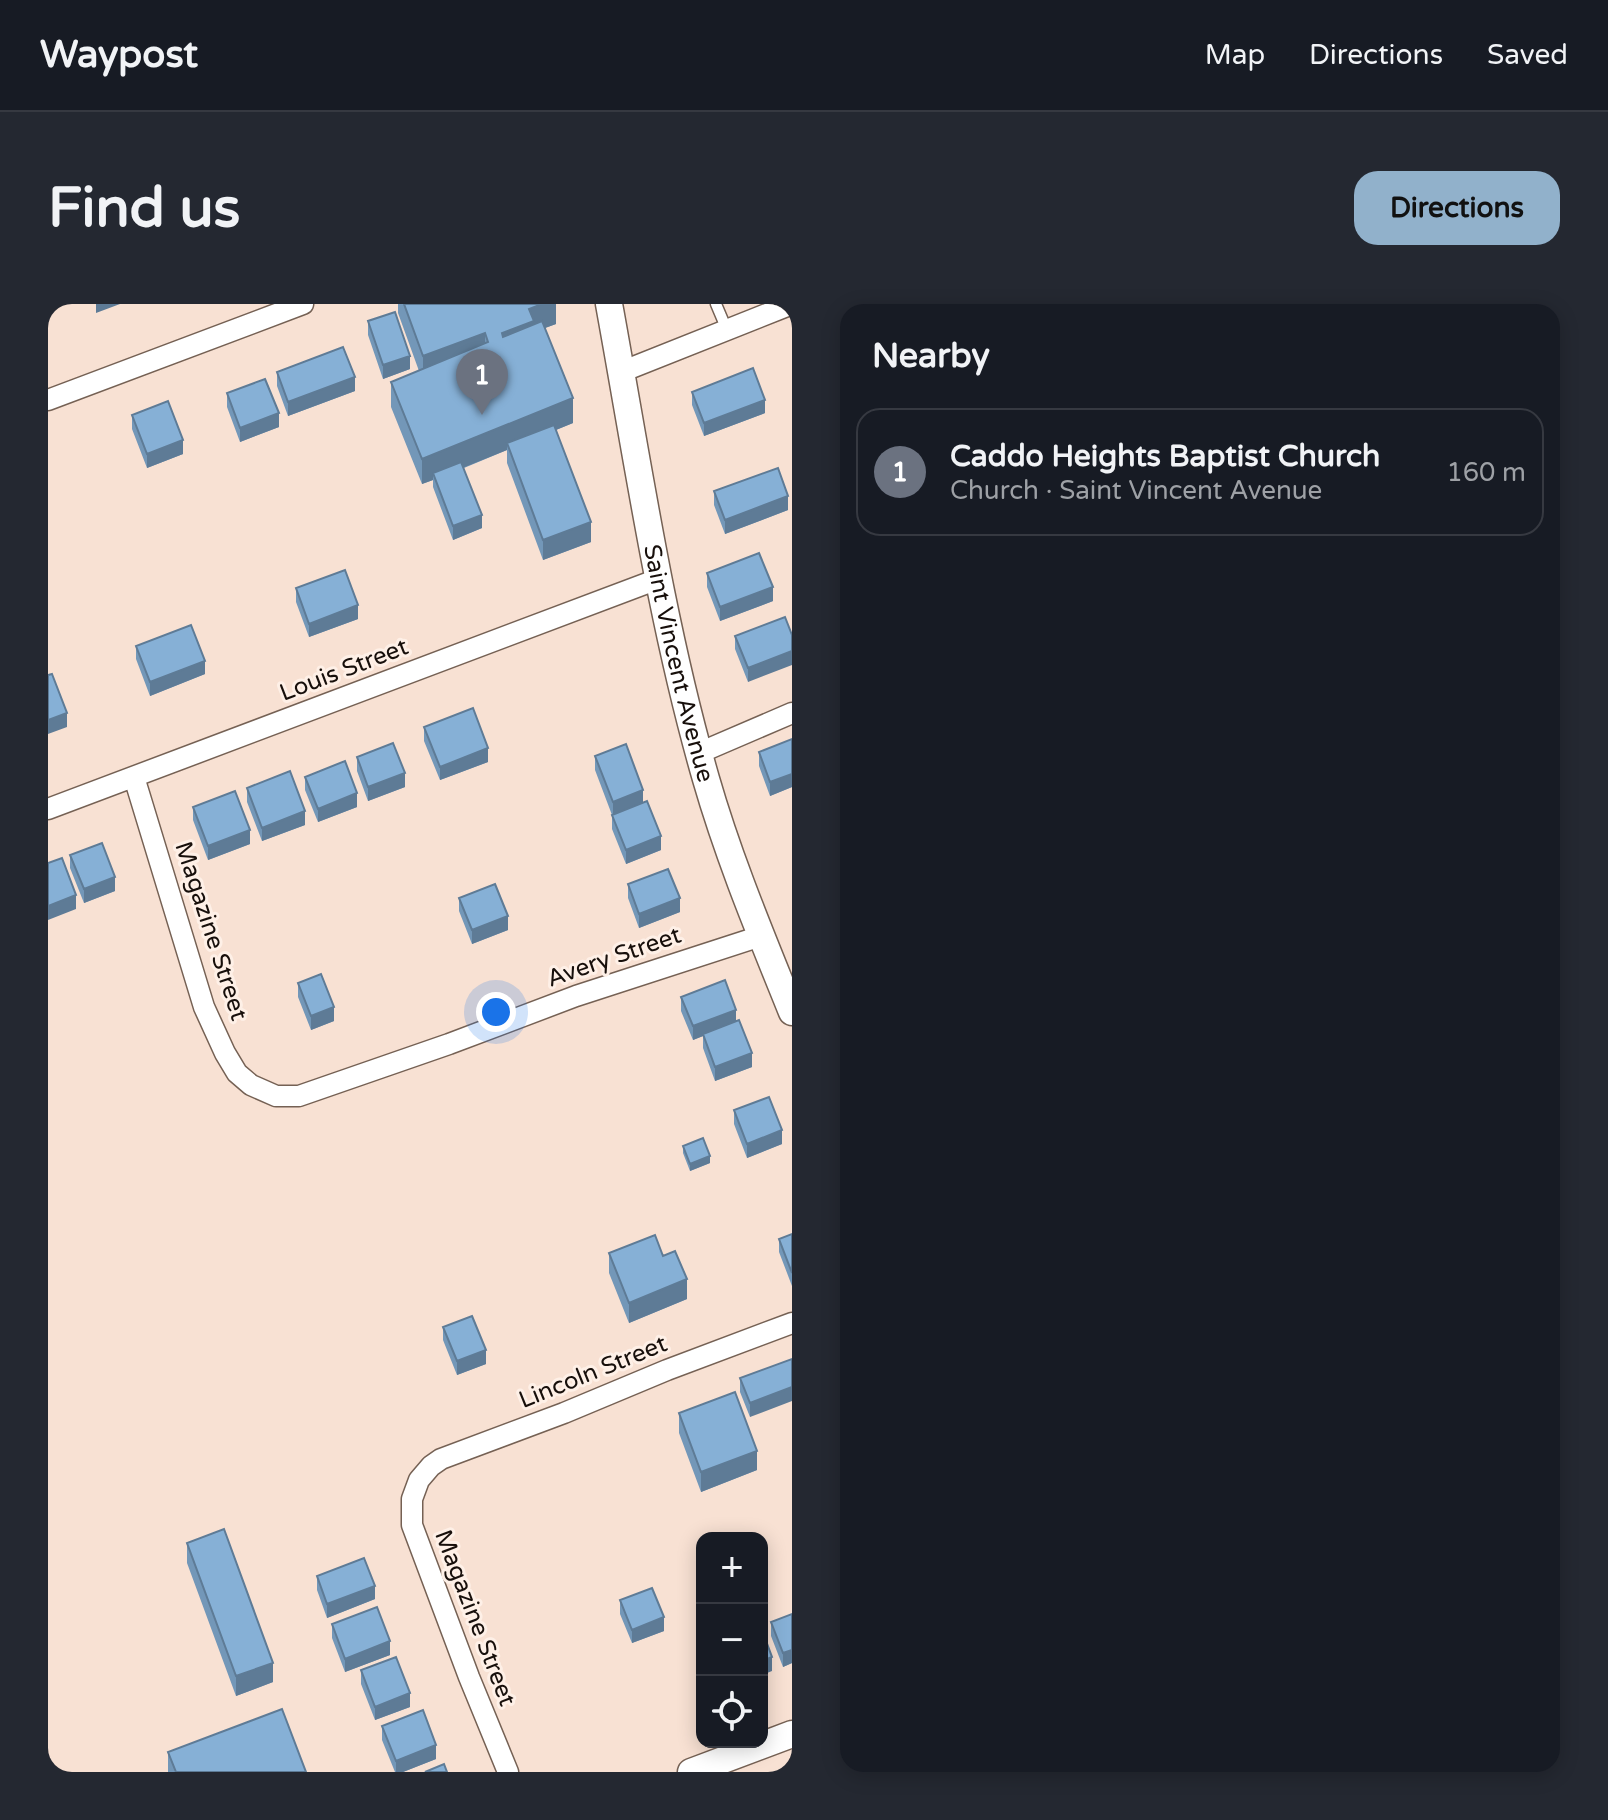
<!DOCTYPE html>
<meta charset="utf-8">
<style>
:root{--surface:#171b24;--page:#242831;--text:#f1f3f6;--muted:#9ea1a6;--line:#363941;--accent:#91b1cb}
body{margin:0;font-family:"Varela Round",sans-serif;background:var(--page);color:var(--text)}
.controls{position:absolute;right:24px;bottom:24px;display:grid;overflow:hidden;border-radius:16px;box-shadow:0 4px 20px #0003}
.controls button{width:72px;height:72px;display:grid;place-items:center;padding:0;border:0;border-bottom:2px solid var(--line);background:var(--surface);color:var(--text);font:40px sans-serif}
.you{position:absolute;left:448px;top:708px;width:28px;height:28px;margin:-20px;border:6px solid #fff;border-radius:50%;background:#1a73e8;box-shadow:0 0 0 12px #1a73e833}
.badge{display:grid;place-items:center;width:52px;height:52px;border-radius:50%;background:var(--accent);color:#fff;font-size:26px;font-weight:700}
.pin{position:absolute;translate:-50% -66px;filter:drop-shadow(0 2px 4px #0008)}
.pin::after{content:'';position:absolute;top:42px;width:28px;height:24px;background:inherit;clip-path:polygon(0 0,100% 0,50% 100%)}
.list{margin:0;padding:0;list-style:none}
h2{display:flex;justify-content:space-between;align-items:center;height:104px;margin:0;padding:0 32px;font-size:34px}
h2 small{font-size:26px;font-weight:400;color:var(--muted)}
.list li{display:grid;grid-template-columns:52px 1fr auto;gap:24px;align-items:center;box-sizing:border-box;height:128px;margin:0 16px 16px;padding:0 16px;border:2px solid var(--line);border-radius:24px}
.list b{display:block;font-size:30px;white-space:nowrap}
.list p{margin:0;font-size:26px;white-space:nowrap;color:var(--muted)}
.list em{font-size:26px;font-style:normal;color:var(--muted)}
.icon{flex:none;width:44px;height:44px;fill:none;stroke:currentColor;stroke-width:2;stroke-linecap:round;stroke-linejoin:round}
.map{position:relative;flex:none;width:744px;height:1468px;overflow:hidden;border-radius:24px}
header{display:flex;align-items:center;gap:48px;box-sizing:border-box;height:112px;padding:0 40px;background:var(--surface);border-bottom:2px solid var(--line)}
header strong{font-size:38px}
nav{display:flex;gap:44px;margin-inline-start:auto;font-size:28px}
.intro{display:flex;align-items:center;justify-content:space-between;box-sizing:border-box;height:192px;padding:0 48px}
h1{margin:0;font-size:56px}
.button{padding:20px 36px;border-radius:24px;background:var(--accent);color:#111;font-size:28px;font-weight:700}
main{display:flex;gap:48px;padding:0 48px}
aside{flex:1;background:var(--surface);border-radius:24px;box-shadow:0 4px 20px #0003}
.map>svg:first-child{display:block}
</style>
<header>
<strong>Waypost</strong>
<nav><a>Map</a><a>Directions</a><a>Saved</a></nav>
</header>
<div class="intro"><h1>Find us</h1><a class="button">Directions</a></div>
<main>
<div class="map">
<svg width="744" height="1468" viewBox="0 0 744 1468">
<rect width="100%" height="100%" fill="#f8e1d3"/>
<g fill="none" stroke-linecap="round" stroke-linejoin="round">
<defs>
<path id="service" d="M668,0l11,26"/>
<path id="minor" d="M573,68l171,-68
M0,96l255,-96
M651,449l93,-40
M86,473l70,230 21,46 12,20 14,12 25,11h23l150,-52 127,-48 185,-60
M0,505l610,-230
M460,1468l-39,-95 -57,-152v-26l7,-19 12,-14 10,-7 123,-46 103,-43 125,-47"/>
<g id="tertiary">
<path id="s1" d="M561,0c29,159 52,319 97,475 23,80 55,156 86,233"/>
<path d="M643,1468l101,-38"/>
</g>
</defs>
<use href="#service" stroke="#756154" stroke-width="13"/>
<use href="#minor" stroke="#756154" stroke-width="23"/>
<use href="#tertiary" stroke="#756154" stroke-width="29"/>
<use href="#service" stroke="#fff" stroke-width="10"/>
<use href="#minor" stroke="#fff" stroke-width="20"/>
<use href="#tertiary" stroke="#fff" stroke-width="26"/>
</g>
<path fill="#7397b8" d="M350,0h158v20l-11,4 28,95 -17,7 35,112 -48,18 -36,-97v-13l-43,18 18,60 -29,12 -20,-53v-7l-11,4 -31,-77v-25l28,-11 -21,-58z
M320,17l42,48 -27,10 -15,-44z
M229,68l78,19 -67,25 -11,-30z
M644,88l73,21 -61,23 -12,-31z
M179,89l52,34 -39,15 -13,-35z
M84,111l51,39 -36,14 -15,-39z
M666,187l74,19 -63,24 -11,-29z
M659,269l66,28 -53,20 -13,-34z
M248,284l62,31 -49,18 -13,-35z
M737,313l-37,65 -13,-33v-13z
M88,342l69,28 -55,22 -14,-37z
M376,423l64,35 -48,18 -16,-39z
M744,435v48l-22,9 -11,-30v-14z
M547,452l48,47 18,47 -35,14 -14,-35v-14l-17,-45z
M309,453l48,30 -37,14 -11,-30z
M257,473l52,30 -39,15 -13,-32z
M199,484l58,37 -43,16 -15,-39z
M145,503l57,37 -42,16 -15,-40z
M22,551l45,36 -31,12 -14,-35z
M580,580l52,28 -41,16 -11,-30z
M411,594l49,32 -36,14 -13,-33z
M250,679l36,38 -23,9 -13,-33z
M633,693l55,25 16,45 -37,14 -12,-33v-12l-10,4 -12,-29z
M686,806l48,34 -35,14 -13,-34z
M635,842l27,17 -20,8 -7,-18z
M744,930v52l-13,-34v-13z
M561,949l54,3 24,43 -58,24 -20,-50z
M395,1023l43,37 -29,11 -14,-35z
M744,1055l-42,58 -10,-25v-14z
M631,1109l78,57 -56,22 -22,-59z
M139,1239l86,139 -37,14 -49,-133z
M269,1272l58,23 -48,19 -10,-28z
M572,1296l44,31 -32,12 -12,-29z
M744,1310v49l-9,4 -12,-31v-14z
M284,1320l58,31 -45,17 -13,-34z
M313,1366l49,37 -35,13 -14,-36z
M334,1422l54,33 -33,13h-8l-13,-32z
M120,1448l138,20h-138z"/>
<path fill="#5e7b96" d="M48,0h24l-24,9z
M494,0h14v20l-22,8 -32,26v-25l27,-24z
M437,29v25l-62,23v-25z
M362,52v13l-27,10v-14z
M307,73v14l-67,25v-14z
M525,94v25l-64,26 -2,-6v7l-72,29 -2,-6v7l-11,4v-25z
M717,96v13l-61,23v-13z
M231,109v14l-39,15v-14z
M135,136v14l-36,14v-14z
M740,192v14l-63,24v-14z
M434,211v13l-29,12v-14z
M543,218v20l-48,18v-20z
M725,283v14l-53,20v-14z
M310,301v14l-49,18v-13z
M744,347v14l-44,17v-14z
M157,357v13l-55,22v-14z
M19,409v14l-19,7v-14z
M440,444v14l-48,18v-13z
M357,469v14l-37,14v-14z
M744,470v13l-22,9v-14z
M595,486v13l-30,12v-13z
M309,489v14l-39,15v-13z
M257,507v14l-43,16v-13z
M202,526v14l-42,16v-14z
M613,532v14l-35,14v-14z
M67,573v14l-31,12v-14z
M28,591v14l-28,11v-14z
M632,594v14l-41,16v-14z
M460,612v14l-36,14v-14z
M286,703v14l-23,9v-14z
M688,706v13l-43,17v-14z
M704,749v14l-37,14v-14z
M734,826v14l-35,14v-14z
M662,852v7l-20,8v-7z
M639,975v20l-58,24v-20z
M438,1046v14l-29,11v-14z
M744,1083v14l-42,16v-14z
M709,1147v19l-56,22v-20z
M327,1282v13l-48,19v-14z
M616,1313v14l-32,12v-13z
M342,1337v14l-45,17v-13z
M744,1346v13l-9,4v-14z
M724,1353v14l-10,4v-14z
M225,1359v19l-37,14v-20z
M362,1389v14l-35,13v-13z
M388,1441v14l-33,13h-7v-11z"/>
<path fill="#86b0d6" stroke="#5e7b96" stroke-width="2" d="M356,0h138l-13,5 5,12 -32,12 1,4 39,-16 31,77 -151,61 -31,-77 97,-40 -3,-9 -62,23z
M347,8l15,44 -27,9 -15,-44z
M295,43l12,30 -67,25 -11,-30z
M705,64l12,32 -61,23 -12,-31z
M217,75l14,34 -39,15 -13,-35z
M120,97l15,39 -36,14 -15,-39z
M506,121l37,97 -48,18 -36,-97z
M413,158l21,53 -29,11 -20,-53z
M730,164l10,28 -63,24 -11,-29z
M711,249l14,34 -53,20 -13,-34z
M297,266l13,35 -49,19 -13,-36z
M737,313l7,18v16l-44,17 -13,-32z
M143,321l14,36 -55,21 -14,-36z
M4,370l15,39 -19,7v-45z
M425,404l15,40 -48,19 -16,-40z
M744,435v35l-22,8 -11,-30z
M345,439l12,30 -37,14 -11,-30z
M578,440l17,46 -30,12 -18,-46z
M297,457l12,32 -39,16 -13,-32z
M242,467l15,40 -43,17 -15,-40z
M187,487l15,39 -42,16 -15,-39z
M599,497l14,35 -35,14 -14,-35z
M54,539l13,34 -31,12 -14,-34z
M14,554l14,37 -28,11v-43z
M620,565l12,29 -41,16 -11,-30z
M447,580l13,32 -36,14 -13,-32z
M273,670l13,33 -23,9 -13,-33z
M677,676l11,30 -43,16 -12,-29z
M691,716l13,33 -37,14 -12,-33z
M721,793l13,33 -35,14 -13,-34z
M655,834l7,18 -20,8 -7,-18z
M744,930v39l-13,-34z
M607,931l8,21 12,-5 12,28 -58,24 -20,-50z
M424,1012l14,34 -29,11 -14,-34z
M744,1055v28l-42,16 -10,-25z
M687,1088l22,59 -56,21 -22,-59z
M176,1225l49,134 -37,13 -49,-133z
M316,1254l11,28 -48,18 -10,-28z
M604,1284l12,29 -32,13 -12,-30z
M329,1303l13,34 -45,18 -13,-35z
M744,1310v36l-9,3 -12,-31z
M714,1326l10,27 -10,4z
M348,1353l14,36 -35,14 -14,-37z
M234,1405l24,63h-130l-8,-20z
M375,1406l13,35 -40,16 -14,-35z
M396,1460l3,8h-22z"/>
<g text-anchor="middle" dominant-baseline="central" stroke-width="6" stroke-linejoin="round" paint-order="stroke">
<g font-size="24" fill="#170f0b" stroke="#fef0e7">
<text stroke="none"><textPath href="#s1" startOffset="366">Saint Vincent Avenue</textPath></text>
<text transform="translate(296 366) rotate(-21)">Louis Street</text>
<text transform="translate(163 627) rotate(72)">Magazine Street</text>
<text transform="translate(566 653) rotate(-19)">Avery Street</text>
<text transform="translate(545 1068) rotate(-22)">Lincoln Street</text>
<text transform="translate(427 1314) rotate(69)">Magazine Street</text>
</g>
</g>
</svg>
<div class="controls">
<button>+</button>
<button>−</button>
<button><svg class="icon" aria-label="locate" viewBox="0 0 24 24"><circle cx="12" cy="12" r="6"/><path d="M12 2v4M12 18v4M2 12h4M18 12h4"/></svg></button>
</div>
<div class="you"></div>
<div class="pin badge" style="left:434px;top:111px;background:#6b7280">1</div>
</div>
<aside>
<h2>Nearby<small></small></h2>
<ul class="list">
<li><span class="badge" style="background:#6b7280">1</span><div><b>Caddo Heights Baptist Church</b><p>Church · Saint Vincent Avenue</p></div><em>160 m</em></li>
</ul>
</aside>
</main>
